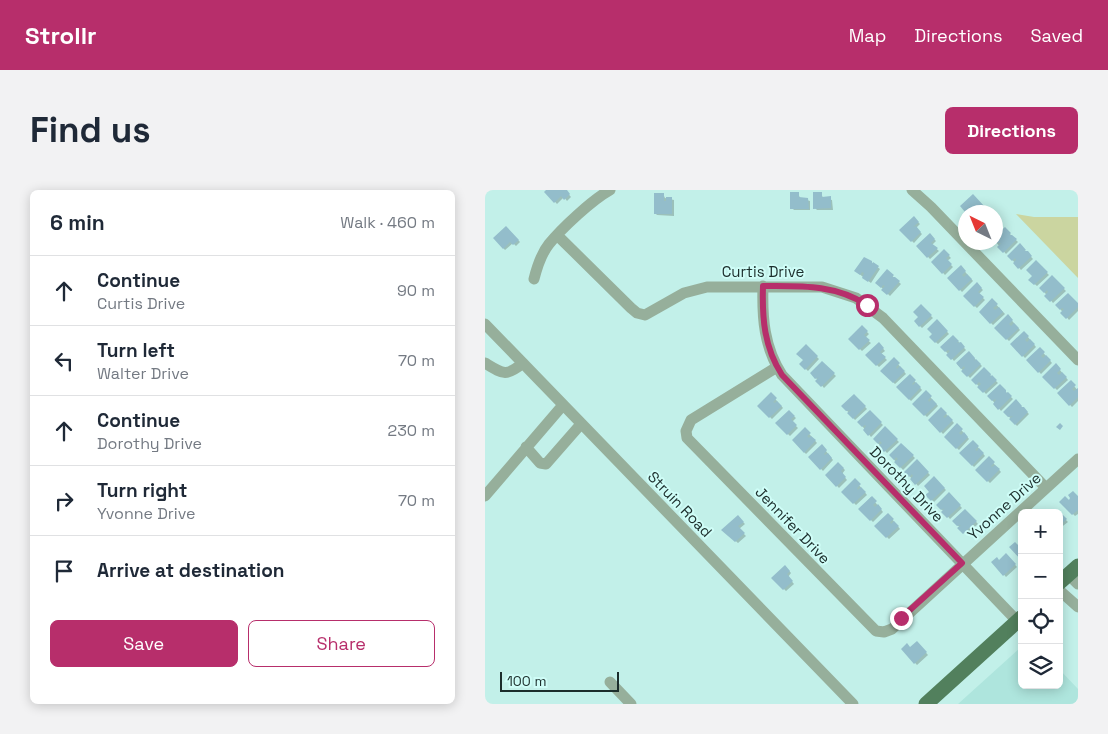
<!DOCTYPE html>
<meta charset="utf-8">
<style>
:root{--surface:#fff;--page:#f2f2f3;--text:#1f2937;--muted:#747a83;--line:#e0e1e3;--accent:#b72e6b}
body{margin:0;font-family:"Space Grotesk",sans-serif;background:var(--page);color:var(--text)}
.controls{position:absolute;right:15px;bottom:15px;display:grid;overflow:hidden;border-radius:8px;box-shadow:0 2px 12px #0003}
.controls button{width:45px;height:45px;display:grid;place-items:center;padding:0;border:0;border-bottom:1px solid var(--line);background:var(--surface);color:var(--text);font:25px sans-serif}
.compass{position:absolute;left:473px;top:15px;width:45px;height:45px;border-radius:50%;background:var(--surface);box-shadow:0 2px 12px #0003;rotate:317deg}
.scale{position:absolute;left:15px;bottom:12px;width:119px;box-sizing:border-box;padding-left:5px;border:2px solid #1b2d2b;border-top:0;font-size:14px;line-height:18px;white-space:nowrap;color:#1b2d2b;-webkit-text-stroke:4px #cffdf7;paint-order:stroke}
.stop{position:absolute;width:15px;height:15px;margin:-11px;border:4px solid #b72e6b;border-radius:50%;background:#fff}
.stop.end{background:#b72e6b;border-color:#fff;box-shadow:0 1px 5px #0008}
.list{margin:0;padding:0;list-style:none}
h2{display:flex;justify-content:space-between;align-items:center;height:65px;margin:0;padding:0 20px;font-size:21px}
h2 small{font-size:16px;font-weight:400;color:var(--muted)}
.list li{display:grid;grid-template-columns:32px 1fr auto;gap:15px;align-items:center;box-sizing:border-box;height:70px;padding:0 20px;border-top:1px solid var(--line)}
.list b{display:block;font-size:19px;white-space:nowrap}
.list p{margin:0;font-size:16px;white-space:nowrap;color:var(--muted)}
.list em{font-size:16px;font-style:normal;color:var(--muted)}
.actions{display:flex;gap:10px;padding:15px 20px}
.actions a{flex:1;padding:11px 0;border:1px solid var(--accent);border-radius:8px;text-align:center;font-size:18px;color:var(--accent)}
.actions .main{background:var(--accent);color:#fff}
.icon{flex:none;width:28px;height:28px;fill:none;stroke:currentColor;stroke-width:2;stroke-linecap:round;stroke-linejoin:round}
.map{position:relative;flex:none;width:593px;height:514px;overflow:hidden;border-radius:8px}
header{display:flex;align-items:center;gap:30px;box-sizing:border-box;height:70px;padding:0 25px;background:var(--accent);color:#fff}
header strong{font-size:24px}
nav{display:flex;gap:28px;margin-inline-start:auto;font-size:18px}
.intro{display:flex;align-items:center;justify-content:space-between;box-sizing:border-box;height:120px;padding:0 30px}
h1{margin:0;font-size:35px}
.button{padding:12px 22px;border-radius:8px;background:var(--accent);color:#fff;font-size:18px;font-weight:700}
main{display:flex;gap:30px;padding:0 30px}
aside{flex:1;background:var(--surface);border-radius:8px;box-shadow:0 2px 12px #0003}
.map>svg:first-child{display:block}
</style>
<header>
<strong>Strollr</strong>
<nav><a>Map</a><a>Directions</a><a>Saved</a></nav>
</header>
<div class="intro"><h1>Find us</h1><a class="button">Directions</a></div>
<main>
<aside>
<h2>6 min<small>Walk · 460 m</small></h2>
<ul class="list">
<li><svg class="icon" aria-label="ahead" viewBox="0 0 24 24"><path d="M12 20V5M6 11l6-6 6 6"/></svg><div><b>Continue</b><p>Curtis Drive</p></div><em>90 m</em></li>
<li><svg class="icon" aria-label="left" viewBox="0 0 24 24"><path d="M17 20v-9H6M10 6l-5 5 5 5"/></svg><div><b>Turn left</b><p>Walter Drive</p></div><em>70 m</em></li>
<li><svg class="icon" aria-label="ahead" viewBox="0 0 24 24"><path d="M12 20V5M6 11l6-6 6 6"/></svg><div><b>Continue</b><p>Dorothy Drive</p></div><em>230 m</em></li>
<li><svg class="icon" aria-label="right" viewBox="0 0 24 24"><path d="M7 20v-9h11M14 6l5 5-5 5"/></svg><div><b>Turn right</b><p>Yvonne Drive</p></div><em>70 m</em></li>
<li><svg class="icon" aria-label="arrive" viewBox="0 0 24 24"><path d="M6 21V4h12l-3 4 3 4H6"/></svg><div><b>Arrive at destination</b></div></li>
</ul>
<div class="actions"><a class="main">Save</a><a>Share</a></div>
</aside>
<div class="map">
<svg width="593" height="514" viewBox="0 0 593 514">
<rect width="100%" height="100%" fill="#c2f0e9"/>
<path fill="#aee5dd" d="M537,456v39h37v-16l19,20v15h-120z"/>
<path fill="#cbd5a0" d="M531,24l18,3h44v61z"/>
<path fill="#0003" d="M63,0h17l6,7 -4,4 -3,-4 -7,7 -11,-12z
M313,3l2,5 10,3v9h-16l-2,-2z
M336,3l2,5 9,2 1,10h-16l-2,-2z
M178,4l2,4 9,2v16l-17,-1 -2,-2z
M488,6l13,13 -3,3h-15l-6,-5z
M429,28l6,6 -4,4 6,6 -8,9 -13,-13z
M510,29l7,6 -7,6z
M21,37l14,15 -4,4 -3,-3 -8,7 -11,-12z
M520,39l13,13 -12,12 -11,-13z
M445,45l6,6 -4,4 7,6 -9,8 -12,-13z
M535,55l13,14 -12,11 -12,-14z
M459,61l7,7 -4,3 6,6 -8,8 -12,-13z
M386,72l9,7 -9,14 -13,-10z
M551,72l13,13 -12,11 -7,-6 4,-4z
M476,77l12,14 -11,11 -13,-14z
M402,81l14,13 -11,12 -13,-13z
M567,87l14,14 -13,12 -12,-15z
M492,94l6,6 -4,4 6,6 -8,8 -13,-12z
M507,110l13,14 -12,11 -13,-13z
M572,115h21v6l-9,9z
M436,116l12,12 -11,10 -7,-7 5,-4z
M523,126l12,14 -11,11 -13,-13z
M452,131l12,13 -11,10 -8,-7 4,-3z
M377,137l7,7 -4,4 6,5 -9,8 -12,-12z
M539,142l12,15 -11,11 -13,-14z
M468,146l13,14 -12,11 -12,-14z
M394,154l6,7 -4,3 6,6 -8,7 -12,-12z
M321,156l13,13 -11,12 -7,-7 3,-4z
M555,159l12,14 -11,11 -13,-14z
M484,163l13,13 -12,12 -13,-14z
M409,169l12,15 -11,10 -13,-13z
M337,173l14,13 -12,12 -12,-15z
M571,175l12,15 -11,10 -13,-13z
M499,179l14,14 -12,11 -13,-14z
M425,186l12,14 -11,11 -13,-14z
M586,192l7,9v10l-6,6 -13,-14z
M515,196l13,13 -12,12 -12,-15z
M441,202l12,14 -11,11 -13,-13z
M286,204l12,14 -11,11 -13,-13z
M369,205l13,14 -12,11 -12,-14z
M531,211l13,13 -12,12 -12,-14z
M456,218l13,15 -11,11 -13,-14z
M304,222l7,6 -4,4 6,6 -8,8 -13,-13z
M385,222l13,13 -12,12 -12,-15z
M472,235l12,14 -10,11 -14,-13z
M400,238l14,14 -12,11 -13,-14z
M320,239l12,14 -11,11 -13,-14z
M488,251l12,15 -11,11 -13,-14z
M416,254l14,14 -12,12 -13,-15z
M337,256l11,14 -10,11 -13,-14z
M504,268l12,14 -11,11 -13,-13z
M432,271l13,14 -12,11 -12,-14z
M353,273l7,7 -3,4 5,6 -8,8 -12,-13z
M449,288l12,12 -12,12 -7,-7 4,-3z
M370,290l12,15 -11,10 -13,-13z
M464,304l13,14 -12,11 -12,-14z
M386,307l12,15 -10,10 -13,-13z
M593,308v16l-3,2 -14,-14z
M480,320l13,14 -12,11 -12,-14z
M574,323l9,9 -9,7z
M403,324l12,15 -11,10 -13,-13z
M253,327l7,7 -6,5 7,7 -8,7 -15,-13z
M521,365l11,12 -11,10 -13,-15 6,-1z
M300,376l6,7 -3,4 6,7 -8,7 -13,-13z
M432,453l11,12 -11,10 -15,-16h8z"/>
<path fill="#93bdcb" d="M61,0h21l3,4 -6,6 -3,-4 -7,7 -10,-11z
M305,2h9v5l9,1 1,11h-19z
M328,2h9v5l9,-1v12l-18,1z
M169,3h10v8h2v-4h6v17h-18z
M488,4l12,13 -6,5h-12l1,-3 -3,3 -5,-6z
M429,26l5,6 -6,5 3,-1 5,6 -10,10 -12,-12z
M510,27l6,6 -6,5z
M21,36l13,14 -6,5 -3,-3 -7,7 -10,-11z
M520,37l6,6 -2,2h3l5,4 -14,14 -6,-6 4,-4h-6v-7z
M445,43l5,6 -4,4 7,5 -11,10 -11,-12z
M535,53l6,7 -2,1h4l4,5 -14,13 -5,-6 3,-3 -1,-2 -3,3 -5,-5z
M459,59l6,6 -4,3 6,6 -10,10 -11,-12z
M379,67l8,4v3l1,-2 6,4 -11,16 -6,-4 2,-5 -2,-1 -2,3 -6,-4z
M551,70l12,12 -14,13 -6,-5 4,-4 -6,-6z
M476,75l5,6 -4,4 2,2 3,-3 5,5 -13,12 -12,-13z
M402,79l7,6 -2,2h3l5,4 -13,14 -6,-5 4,-4 -2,-1 -2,3 -6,-5z
M567,85l13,13 -15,14 -6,-6 4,-4 -1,-2 -3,3 -5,-5z
M492,92l5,6 -4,4 6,5 -10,10 -11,-11z
M583,103l10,10v4l-12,12 -6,-6 4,-4 -2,-1 -2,2 -5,-5z
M507,108l6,6 -5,4 2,2 4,-3 4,5 -13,12 -11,-12z
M436,114l11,11 -13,12 -5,-6 4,-4 -5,-5z
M523,124l5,6 -4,4 2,2 3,-3 5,5 -13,12 -12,-12z
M452,129l11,12 -13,12 -6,-6 3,-3 -5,-5z
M377,135l6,6 -4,4 6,5 -11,10 -11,-11z
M539,141l5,5 -4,4 2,2 3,-3 5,5 -13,13 -12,-13z
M468,145l6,6 -2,2 4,-1 4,5 -14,13 -5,-5 4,-4 -2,-1 -3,2 -5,-5z
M394,152l5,6 -4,4 6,5 -10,9 -11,-11z
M321,154l12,12 -13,14 -6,-6 4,-4 -7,-6z
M555,157l5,5 -4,4 2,2 3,-3 5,5 -13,13 -12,-13z
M484,161l6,7 -1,3 2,-2 5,5 -14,13 -6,-6 4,-3 -1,-2 -3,3 -5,-6z
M409,167l6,6 -4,4 1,2 3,-3 5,5 -12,12 -13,-12z
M337,171l13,12 -14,14 -6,-6 4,-4 -4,2 -5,-6z
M571,173l5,6 -4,4 2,2 3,-3 5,5 -13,12 -12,-12z
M499,177l7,7 -1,3 2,-2 5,5 -14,13 -6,-6 4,-3 -2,-2 -3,3 -5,-5z
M425,184l6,6 -4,4 1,1 3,-3 5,5 -12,13 -13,-13z
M586,190l5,5 -4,4 2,2 4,-3v9l-9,9 -12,-13z
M515,194l6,6v3l2,-1 4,4 -14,14 -5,-6 3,-4 -1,-1 -3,2 -5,-5z
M441,200l6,6 -4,4 1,2 3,-3 5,5 -13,12 -12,-12z
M286,202l6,6 -4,4 2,1 2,-2 5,5 -13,12 -12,-12z
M369,204l12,12 -13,13 -6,-6 4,-3 -5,1 -5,-5z
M531,209l6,7 -1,1h3l4,5 -13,13 -6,-6 4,-3 -5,1 -5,-5z
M456,217l6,6 -4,4 2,1 3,-3 5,5 -13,13 -12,-13z
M304,220l6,6 -4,3 6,6 -10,10 -12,-12z
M385,220l12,12 -14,14 -5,-6 3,-4 -1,-1 -3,2 -5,-5z
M472,233l6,6 -4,4 2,2 3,-3 4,5 -12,12 -12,-12z
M575,233l3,3 -3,4 -4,-3z
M400,236l13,13 -14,13 -6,-6 4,-3 -2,-2 -2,3 -5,-5z
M320,237l6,6 -4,3 2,2 2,-2 5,4 -12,13 -12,-13z
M488,250l6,6 -4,4 2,1 2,-3 5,5 -12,13 -13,-13z
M416,253l13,12 -14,13 -6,-6 4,-3 -2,-2 -2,3 -5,-5z
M337,254l5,6 -3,4 1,1 3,-2 4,5 -12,12 -12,-13z
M504,266l6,6 -4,4 1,1 3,-2 5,4 -13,13 -12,-12z
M432,269l12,13 -14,13 -5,-6 3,-3 -1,-2 -3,3 -5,-5z
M353,272l6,6 -3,3 5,6 -10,10 -11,-12z
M449,286l11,12 -14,13 -6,-6 4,-3 -5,-6z
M370,288l6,6 -4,4 1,2 3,-3 5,5 -13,12 -12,-12z
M588,301l5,5v14l-6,5 -13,-13 6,-6 4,4 1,-2 -2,-3z
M464,302l12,13 -14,13 -6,-6 4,-4 -4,2 -5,-5z
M387,306l5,5 -4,4 2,2 3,-3 4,5 -12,12 -12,-12z
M480,319l12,12 -14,13 -6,-6 4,-3 -4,1 -5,-5z
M574,321l8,8 -8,7z
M403,323l6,6 -4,3 1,2 3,-3 5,5 -13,12 -12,-12z
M253,325l6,7 -6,4 7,7 -10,9 -14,-12z
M530,352l3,3 4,-3v19l-13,-14z
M521,363l10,11 -13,12 -12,-14 6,-5 2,3z
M300,375l5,6 -3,3 6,7 -10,9 -12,-12z
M432,451l10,11 -13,12 -13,-15 6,-6 3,4z"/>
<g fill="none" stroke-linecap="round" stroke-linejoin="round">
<path stroke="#96af9b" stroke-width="11" d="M427,0l19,17 147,153
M73,46l73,72 6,5 8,2 39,-22 23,-6h115l34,11 27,20 163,170
M49,89c3,-12 7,-25 15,-35 13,-16 43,-44 61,-54
M278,96c-1,32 1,61 19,89l235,246
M0,134l368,380
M0,173c18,11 21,14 38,0
M292,177l-86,53 -5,11 1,7 189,193 8,1 8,-3 186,-170
M41,257l14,16 6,1 35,-40
M0,306l78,-91
M583,384l10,10
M574,400l19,17
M125,492l21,22"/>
<path stroke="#52805d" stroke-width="15" d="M574,393l19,-17
M441,514l96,-87"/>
</g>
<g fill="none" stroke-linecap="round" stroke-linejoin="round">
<path stroke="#b72e6b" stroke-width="6" d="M382,115c-32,-21 -67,-19 -104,-19 -1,32 1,61 19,89l180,188 -61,55"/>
</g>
<g text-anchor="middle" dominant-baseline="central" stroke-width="4" stroke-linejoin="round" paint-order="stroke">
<g font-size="15" fill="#1b2d2b" stroke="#cffdf7">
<text x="278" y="81">Curtis Drive</text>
<text transform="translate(422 294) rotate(46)">Dorothy Drive</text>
<text transform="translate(195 314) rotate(46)">Struin Road</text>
<text transform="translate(519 316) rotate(-42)">Yvonne Drive</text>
<text transform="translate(308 335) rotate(46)">Jennifer Drive</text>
</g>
</g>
</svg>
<div class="controls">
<button>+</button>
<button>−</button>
<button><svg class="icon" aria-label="locate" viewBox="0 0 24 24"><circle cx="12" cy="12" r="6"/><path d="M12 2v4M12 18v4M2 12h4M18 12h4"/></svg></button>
<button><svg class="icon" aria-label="layers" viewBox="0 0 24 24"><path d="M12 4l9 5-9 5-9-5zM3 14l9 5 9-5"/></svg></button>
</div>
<svg class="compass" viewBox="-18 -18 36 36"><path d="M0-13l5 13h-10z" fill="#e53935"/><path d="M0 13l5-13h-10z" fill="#747a83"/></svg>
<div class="scale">100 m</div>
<div class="stop" style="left:382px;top:115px"></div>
<div class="stop end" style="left:416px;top:428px"></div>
</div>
</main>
